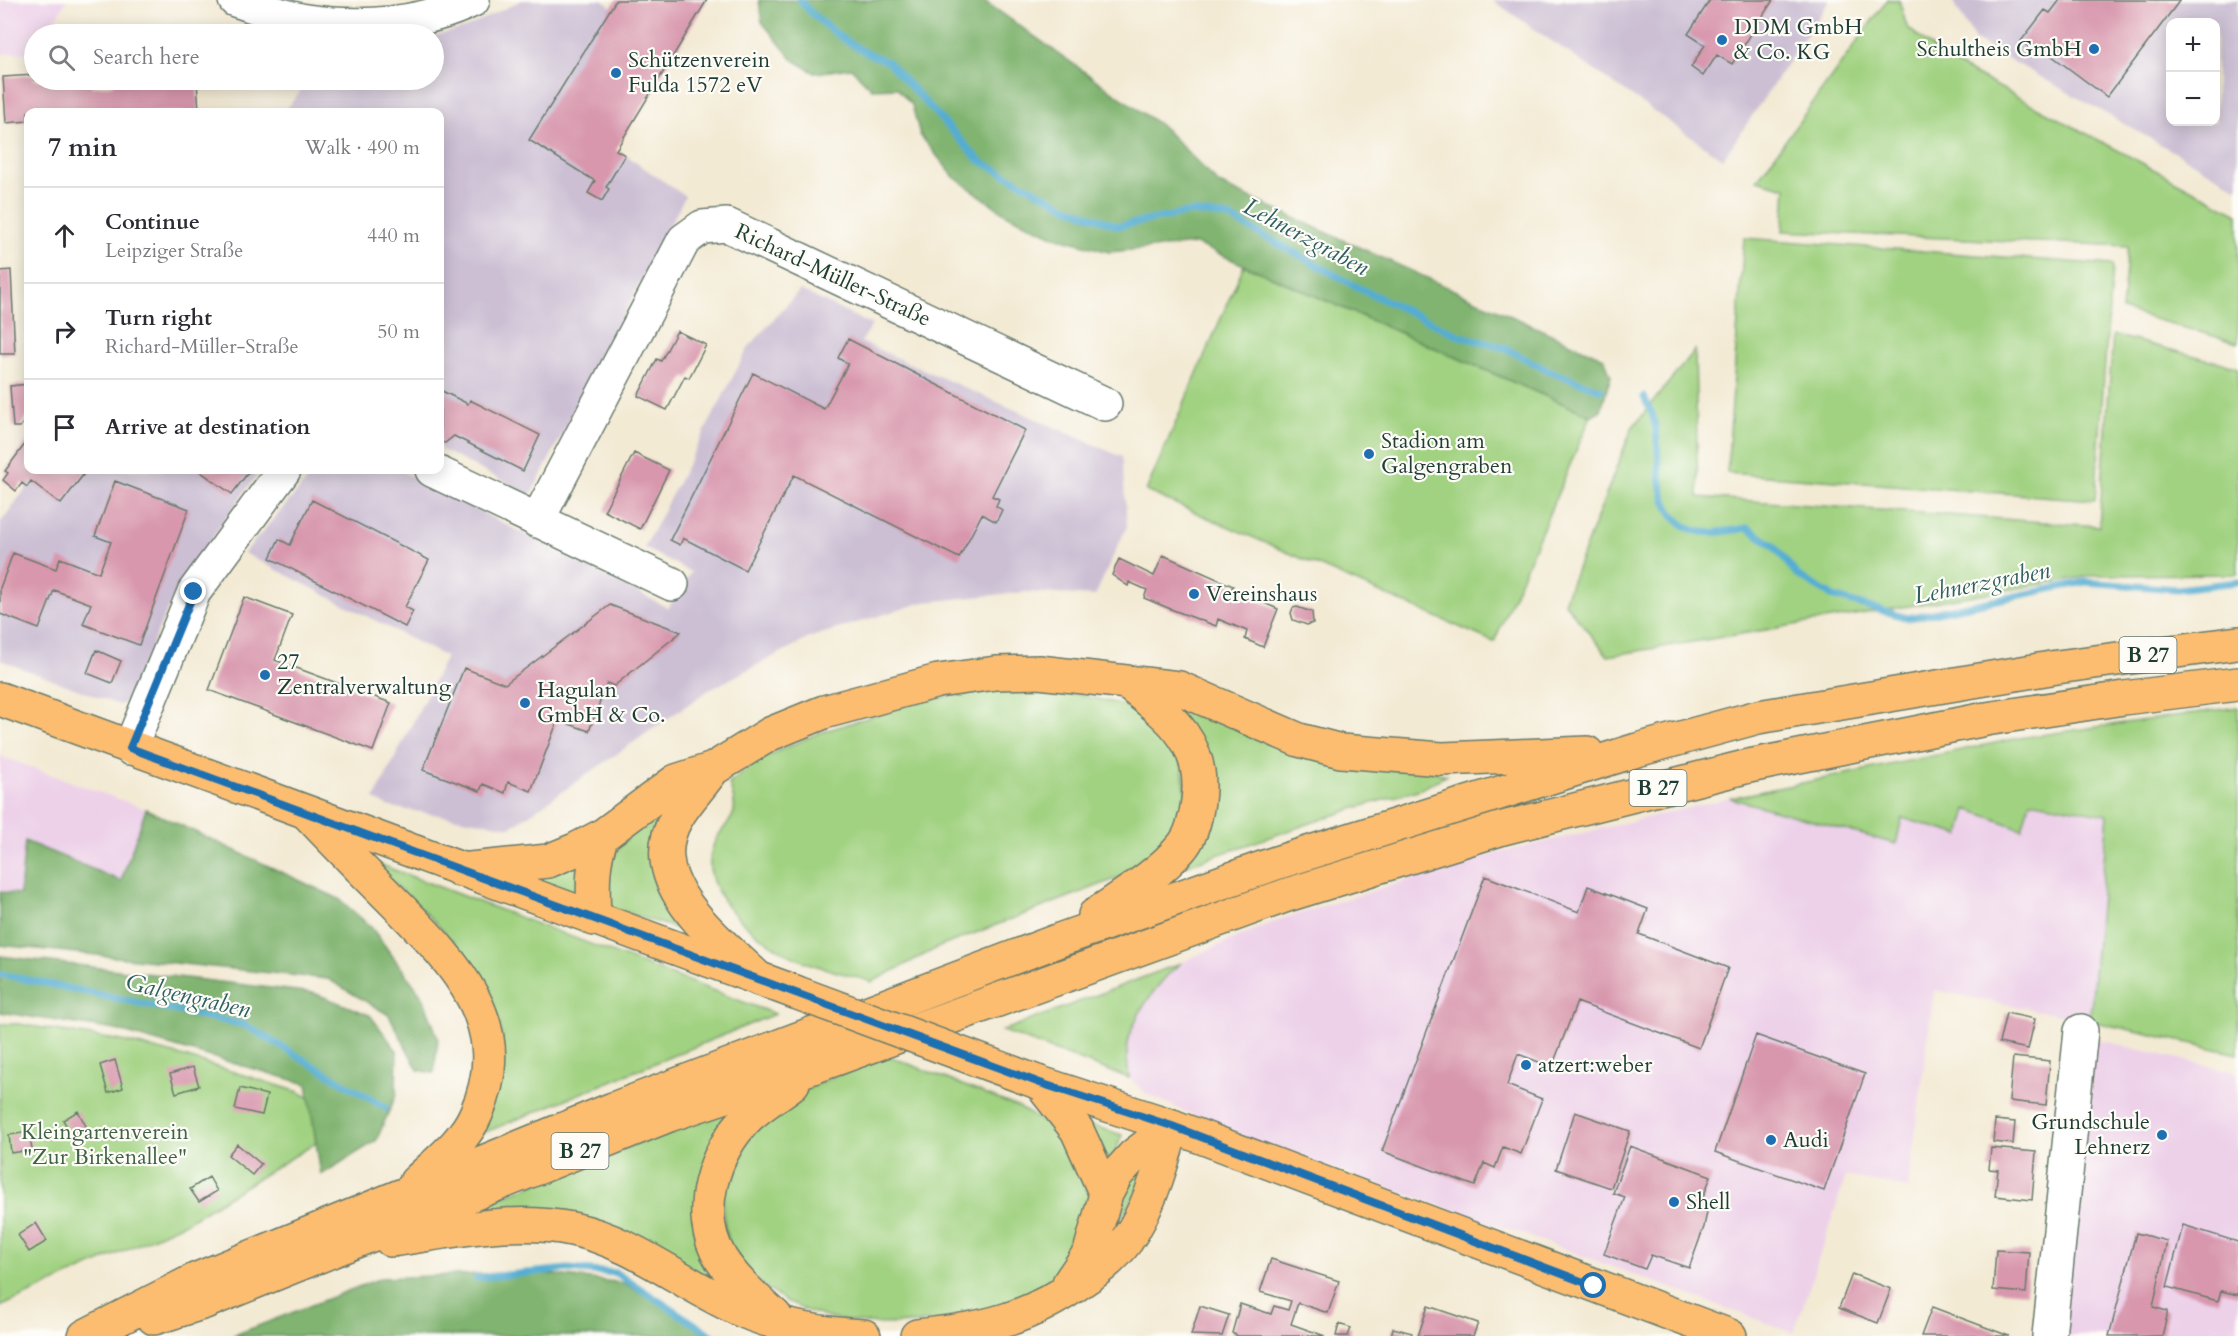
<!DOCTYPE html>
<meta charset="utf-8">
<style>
:root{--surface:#fff;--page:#f7f7f7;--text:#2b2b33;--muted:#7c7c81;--line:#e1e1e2}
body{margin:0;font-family:Cardo,serif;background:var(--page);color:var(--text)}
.controls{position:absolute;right:18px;top:18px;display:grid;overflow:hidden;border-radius:12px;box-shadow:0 3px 15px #0003}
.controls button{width:54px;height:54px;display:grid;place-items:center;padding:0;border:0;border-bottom:2px solid var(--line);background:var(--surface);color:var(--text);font:30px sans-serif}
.stop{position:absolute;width:18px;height:18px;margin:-14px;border:4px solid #1f6fb2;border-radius:50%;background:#fff}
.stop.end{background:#1f6fb2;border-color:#fff;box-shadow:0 2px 6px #0008}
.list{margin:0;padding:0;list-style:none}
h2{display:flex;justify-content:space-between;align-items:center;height:78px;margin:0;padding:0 24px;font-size:26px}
h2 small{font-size:20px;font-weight:400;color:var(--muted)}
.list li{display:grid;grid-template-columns:39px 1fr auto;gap:18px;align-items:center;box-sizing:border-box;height:96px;padding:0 24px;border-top:2px solid var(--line)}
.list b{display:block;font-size:22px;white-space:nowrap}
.list p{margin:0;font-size:20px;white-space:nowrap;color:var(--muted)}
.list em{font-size:20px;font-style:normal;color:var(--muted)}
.icon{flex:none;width:33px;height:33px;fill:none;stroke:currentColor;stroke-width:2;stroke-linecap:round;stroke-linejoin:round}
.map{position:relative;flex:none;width:2238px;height:1336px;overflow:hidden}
.search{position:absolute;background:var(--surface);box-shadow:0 3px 15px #0003;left:24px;top:24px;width:420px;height:66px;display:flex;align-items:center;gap:15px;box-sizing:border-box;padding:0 21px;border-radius:33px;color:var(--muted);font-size:22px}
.panel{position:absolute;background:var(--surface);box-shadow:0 3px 15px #0003;left:24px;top:108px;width:420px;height:366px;border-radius:12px}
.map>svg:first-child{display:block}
</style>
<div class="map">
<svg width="2238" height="1336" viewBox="0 0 2238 1336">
<rect width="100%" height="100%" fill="#fdfcf7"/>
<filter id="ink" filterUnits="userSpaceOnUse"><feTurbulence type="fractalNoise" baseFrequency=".0167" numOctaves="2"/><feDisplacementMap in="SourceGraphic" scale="12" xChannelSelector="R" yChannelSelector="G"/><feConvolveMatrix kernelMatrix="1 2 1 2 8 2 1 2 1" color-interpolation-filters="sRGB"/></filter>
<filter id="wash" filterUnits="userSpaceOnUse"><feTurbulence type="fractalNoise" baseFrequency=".008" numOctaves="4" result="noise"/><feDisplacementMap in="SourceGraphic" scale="24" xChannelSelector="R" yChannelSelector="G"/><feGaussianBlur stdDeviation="1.35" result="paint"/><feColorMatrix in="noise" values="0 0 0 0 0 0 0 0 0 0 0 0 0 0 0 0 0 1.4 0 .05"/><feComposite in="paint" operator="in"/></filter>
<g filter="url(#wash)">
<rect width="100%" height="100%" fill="#f3ead4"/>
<path fill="#edd1e9" d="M0,0h67l-20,34h-13v18l-34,2z
M0,756l146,53 -25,72 -95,-40 -6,53 -20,-2z
M1730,798l166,46 6,-26 57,17 7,-26 56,20 7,-28 79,14 -18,206 -156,-31 -26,198 -62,-12 -52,157 -263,-96 -280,-97 -103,-45 -19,-17 -3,-25 4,-18 13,-28 20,-30 18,-14 33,-16 67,-28 209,-64z
M2094,1039l144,34v263h-178l20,-140z"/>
<path fill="#ccbfd4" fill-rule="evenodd" d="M522,0h80l10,7 -83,133 66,41 -7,12 13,8 8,-12 -3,-2 19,-32 60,41 -154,299 -91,-46v-337h-156l25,-32h125v-44l33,-9z
M1492,0h338l-107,159z
M1952,0h286v188l-263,-148zM2170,22h46v100h-46z
M800,290l72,35 -11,17 261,115 5,69 -32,70 -71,-4 -100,10 -113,35 -102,53 -198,137 -121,-20 -16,-8 72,-142 -202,-104 72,-83h84l268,138 23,-36 -47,-24 104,-200z
M40,470h220l-83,119 -21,46 -23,63 -14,7 -119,-45v-137z"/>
<path fill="#a1d281" stroke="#60885a" stroke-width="1.5" d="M1887,0h12l8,27 39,32 292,155v129l-116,-33 6,-64 -345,-15 3,-43 -29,-8z
M1744,238l368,27 -17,235 -368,-27z
M1244,265l347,151 -97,226 -348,-151z
M2113,335l125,32v207l-142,1 -488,81 -44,-54 68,-174 63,-78 3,147 401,29z
M1021,690l54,4 54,12 32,25 20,32 6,26 -5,31 -18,28 -41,28 -184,71 -67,35c-24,-8 -51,-13 -74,-23 -38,-17 -100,-63 -86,-110 9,-30 33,-24 17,-65l30,-24 57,-26 101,-32 55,-10z
M1172,702l275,73 -26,14 -69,20 -167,57 9,-16z
M2238,707v347l-148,-33 18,-206 -78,-14 -8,28 -55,-20 -7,26 -58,-17 -6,26 -166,-46 289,-60z
M666,801l16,123 -4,5 -70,-22v-45l29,-37z
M581,858l1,42 -57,-25z
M368,860l407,154 -299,122c7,-21 25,-69 26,-88 1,-76 -83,-140 -134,-188z
M1181,963c-24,19 -54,60 -54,91 0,8 1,16 2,24l-127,-47z
M0,1024h19l103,17 56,14 121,37 53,29 -167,102 -185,84z
M889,1056l131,52 31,19 14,11 29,63c-7,16 -16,49 -27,62 -30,35 -72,48 -116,56 -34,5 -69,7 -104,2 -61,-8 -125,-51 -124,-117 0,-20 1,-44 14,-60 7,-8 16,-15 24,-21 43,-39 75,-48 128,-67z
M733,1106l6,1 -32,53 33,131 -253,-81 -1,-6 8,-4z
M1084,1123l38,12 -11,29z
M1154,1160l-49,87 26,-71z"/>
<path fill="#80b46f" stroke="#507852" stroke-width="1.5" d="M759,0h224l181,128 55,56 385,174 7,18 -10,34 -10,6 -395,-172 -87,8 -56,-16 -47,-22 -52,-37 -34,-42 -8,-30 -15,-17 -25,1 -21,-21 -36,5 -23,-14 -30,-37z
M146,809l193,90 32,28 52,70 15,41 -4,35 -16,-3 -29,-55 -61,-36 -328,-34v-53l20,2 5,-53 96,40z
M0,956l314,37 56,22 27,36 -1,44 -20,46 -55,34 -14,-91 -191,-54 -116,-18z
M531,1272l93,11 94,53h-486l149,-58z"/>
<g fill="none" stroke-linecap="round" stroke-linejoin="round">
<path stroke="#54add1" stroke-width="7" d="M800,0l11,13 28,23 24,15 25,11 92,99 85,45 53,20 74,-14 37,5 130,71 101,48 45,12 42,22 54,20
M1644,397c2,6 6,11 8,17 13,35 -5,97 41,116 17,6 38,0 55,-2l25,17 24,30 37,22 74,21 177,-36 92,7 61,-7
M0,974l245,51 141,83
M476,1278l92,-9 48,4 97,63"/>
</g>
<g id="blocks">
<path fill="#d897ad" d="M616,0h91l-91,150 9,5 -19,32 3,2 -7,12 -14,-8 7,-12 -66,-41z
M1710,0h63l-41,64 -15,-9 -14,21 -12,-9 14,-22 -17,-11z
M2060,0h120l-73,97 -67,-50 -4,5 -15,-11 24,-31 5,3z
M34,75v5h57l1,7 21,-2 1,-5h83l2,32h-171v9l-22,2 -3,-46z
M11,270l4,84h-15v-83z
M677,331l29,14 -17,33 -4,-2 -18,34 -29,-14 19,-37 4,2z
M848,339l177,91 -33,66 7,3 -3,7 6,4 -6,12 -14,-8 -23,44 -165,-83 -49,95 -62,-32 -3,7 -10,-5 83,-167 71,36 24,-45 -10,-6z
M28,384v32l-8,11h-7l-3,-41z
M440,390l28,14 2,-4 70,35 -17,36 -69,-35 -9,7 -5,-1z
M28,440v30h59l-26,34 -30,-23 -4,6 -5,-4 -6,8 -13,-11 5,-7 -3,-2z
M634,453l35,17 -29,59 -36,-18z
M198,470h52l-18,24z
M115,481l74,28 -50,136 -56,-21 8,-20 -37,-14 -15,39 -39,-15v-26l13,-35 43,16 4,-11 39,15 12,-31 -16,-6z
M312,500l117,60 -24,47 8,4 -8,16 -135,-69 9,-19 11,6z
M1163,555l70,31 -2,3 47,20 -15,38 -18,-8 2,-8 -29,-12 -2,7 -43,-16 -29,-12 3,-8 -18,-8 -1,4 -16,-11 7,-16 35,17z
M244,597l48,18 -17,45 116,43 -18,48 -164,-61z
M610,605l71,27 -67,54 -7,-3 -18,48 -31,-11 -27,71 -23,-9 -3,11 -22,-9 -3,7 -57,-21 41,-102 41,16z
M1297,607l15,5 1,11 -6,2 -14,-5 -2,-7 2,-5z
M96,650l25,11 -9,22 -25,-10z
M1485,876l94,36 9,-26 60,23 -9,25 89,34 -29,80 -122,-46 -25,65 -34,-13 -11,31 35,14 -21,55 -18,-7 -8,21 -11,-5 -9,23 -93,-35z
M2006,1013l29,6 -7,30 -29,-6z
M1756,1035l109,39 -41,117 -109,-39z
M2013,1057l37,4 -4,44 -37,-4z
M115,1060l8,28 -15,5 -8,-28z
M193,1067l6,19 -23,7 -6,-19z
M240,1088l27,7 -5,20 -27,-6z
M78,1111l10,19 -14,8 -11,-18z
M1575,1112l55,19 -19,57 -55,-19z
M1995,1120l20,2 -2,22 -20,-2z
M29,1132l3,18 -21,3 -2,-18z
M237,1144l24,20 -9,11 -24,-20z
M1630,1146l81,30 -12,33 8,3 -3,15 -15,41 -38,-13 -6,14 -41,-15 21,-57 -12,-4z
M1991,1148l45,4 -4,48 -37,-4 3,-26 -9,-1z
M209,1177l8,14 -18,11 -9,-13z
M36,1223l11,18 -18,11 -11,-17z
M2183,1225l55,17v53l-17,-4 -3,10 -51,-14z
M2136,1233l31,8 -14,66 14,4v5l-5,20h-53z
M1996,1250l33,2 -3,41 -33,-3z
M1271,1259l68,22 -11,32 -30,-10 -7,21 34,12h-87l-6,-3 8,-29 31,10 3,-8 14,4 3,-9 -31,-9z
M1852,1274l39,15 -13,34 -39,-15z
M1200,1306l29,9 -7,21 -31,-1z
M1428,1306l50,17 -5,13h-55z
M1932,1307l77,29h-88z
M1339,1324l12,4 -3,8h-12z
M1393,1328l19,5 -1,3h-20z"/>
</g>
</g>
<g filter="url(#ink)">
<use href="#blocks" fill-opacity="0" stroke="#697a6c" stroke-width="1.5"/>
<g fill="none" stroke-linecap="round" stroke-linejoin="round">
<defs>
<path id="minor" d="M235,0c23,7 47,17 71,21 55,8 116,4 167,-21
M432,470l240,114
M537,521l147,-281 18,-13 25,-2 378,179
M130,748l64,-156 90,-122
M2049,1336l32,-305"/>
<path id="major" d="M0,699l795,293
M1040,1083l132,43 558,210"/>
<path id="highway" d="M713,769c-11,16 -26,31 -36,48 -39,65 42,123 82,162
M308,814c29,31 59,61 89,91 58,59 119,120 79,209 -12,28 -39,48 -60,68
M460,870l88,-9 27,-11 27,-14 74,-55 37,-12 57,-35 54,-22 114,-31 58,-8 43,-1 140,16 120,52 42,11 101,8 145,-6
M1095,915c29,-20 63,-40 86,-67 11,-12 15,-32 17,-47 8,-59 -29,-85 -71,-118
M594,919c-1,-30 -3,-54 8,-83
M1040,1083l37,47 29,64
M391,1240c59,-8 121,-23 181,-11 59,12 106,52 160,77 41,20 87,28 132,30
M1069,1283l21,-31 16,-58 10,-19 18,-20 38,-29
M775,1316c-19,-17 -40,-35 -54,-57 -28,-45 -8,-108 28,-143 13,-12 30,-22 44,-33
M154,1318l51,-16 464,-187 147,-49 471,-171 216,-67 246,-62 237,-47 138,-21 114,-14
M85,1336l110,-56 418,-171 449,-170 214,-76 361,-113 121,-33 299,-50 181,-24
M917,1336c67,-7 111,-16 166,-56 17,-11 32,-24 44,-40 22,-31 36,-78 45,-114"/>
</defs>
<use href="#minor" stroke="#697a6c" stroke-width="36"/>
<use href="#major" stroke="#697a6c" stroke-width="36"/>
<use href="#highway" stroke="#697a6c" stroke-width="36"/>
<use href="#minor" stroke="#fff" stroke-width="33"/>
<use href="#major" stroke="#fcbd6f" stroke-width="33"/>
<use href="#highway" stroke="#fcbd6f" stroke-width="33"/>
<defs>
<path id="major-bridge" d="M795,992l245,91"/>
</defs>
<use href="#major-bridge" stroke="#697a6c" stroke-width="36" stroke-linecap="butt"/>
<use href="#major-bridge" stroke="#fcbd6f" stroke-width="33"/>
</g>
</g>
<g fill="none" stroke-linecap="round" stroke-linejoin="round" filter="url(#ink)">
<path stroke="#1f6fb2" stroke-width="8" d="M194,592l-64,156 910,335 132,43 422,160"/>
</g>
<g fill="#1f6fb2" stroke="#fdfcf7" stroke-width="2">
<circle cx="1722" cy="40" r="6"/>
<circle cx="2094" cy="49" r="6"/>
<circle cx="616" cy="73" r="6"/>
<circle cx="1369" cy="454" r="6"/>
<circle cx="1194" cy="594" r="6"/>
<circle cx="265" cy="675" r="6"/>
<circle cx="525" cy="703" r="6"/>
<circle cx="1526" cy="1065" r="6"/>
<circle cx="2162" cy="1135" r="6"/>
<circle cx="1771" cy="1140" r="6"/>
<circle cx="1674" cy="1202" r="6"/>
</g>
<g text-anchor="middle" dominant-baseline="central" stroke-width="4.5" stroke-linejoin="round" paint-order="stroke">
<g fill="#fdfcf7" stroke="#62766e" stroke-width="1.5">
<rect x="2119.5" y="637" width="57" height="36" rx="4.5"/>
<rect x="1629.5" y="770" width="57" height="36" rx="4.5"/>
<rect x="551.5" y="1133" width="57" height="36" rx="4.5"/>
</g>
<g font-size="21" font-weight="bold" fill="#1f3d34">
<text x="2148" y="655">B 27</text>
<text x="1658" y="788">B 27</text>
<text x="580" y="1151">B 27</text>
</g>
<g font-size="22" fill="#1f3d34" stroke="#fdfcf7" text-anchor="start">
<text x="1734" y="27">DDM GmbH<tspan x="1734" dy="25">&amp; Co. KG</tspan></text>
<text x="2082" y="49" text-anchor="end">Schultheis GmbH</text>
<text x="628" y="60">Schützenverein<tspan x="628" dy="25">Fulda 1572 eV</tspan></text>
<text x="1381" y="441">Stadion am<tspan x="1381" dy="25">Galgengraben</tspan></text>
<text x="1206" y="594">Vereinshaus</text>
<text x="277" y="662">27<tspan x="277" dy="25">Zentralverwaltung</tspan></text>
<text x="537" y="690">Hagulan<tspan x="537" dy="25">GmbH &amp; Co.</tspan></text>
<text x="1538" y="1065">atzert:weber</text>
<text x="2150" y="1122" text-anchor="end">Grundschule<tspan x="2150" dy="25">Lehnerz</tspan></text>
<text x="1783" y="1140">Audi</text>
<text x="1686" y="1202">Shell</text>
</g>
<g font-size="22" fill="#1f3d34" stroke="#fdfcf7">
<text transform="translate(833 275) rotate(25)">Richard-Müller-Straße</text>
</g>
<g font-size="22" fill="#406247" stroke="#fdfcf7">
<text x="105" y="1132">Kleingartenverein<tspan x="105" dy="25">"Zur Birkenallee"</tspan></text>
</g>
<g font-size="24" font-style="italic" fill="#2f5f63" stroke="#fdfcf7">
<text transform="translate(1306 237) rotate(28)">Lehnerzgraben</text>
<text transform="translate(1982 583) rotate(-11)">Lehnerzgraben</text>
<text transform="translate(188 996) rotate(13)">Galgengraben</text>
</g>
</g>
</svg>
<div class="controls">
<button>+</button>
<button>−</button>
</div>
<div class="stop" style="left:1594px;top:1286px"></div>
<div class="stop end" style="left:194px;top:592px"></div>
<div class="search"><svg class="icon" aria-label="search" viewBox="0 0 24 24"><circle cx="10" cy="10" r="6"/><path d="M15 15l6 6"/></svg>Search here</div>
<section class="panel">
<h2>7 min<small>Walk · 490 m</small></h2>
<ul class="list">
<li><svg class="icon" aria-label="ahead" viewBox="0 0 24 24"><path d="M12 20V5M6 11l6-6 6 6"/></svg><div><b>Continue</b><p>Leipziger Straße</p></div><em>440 m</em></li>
<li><svg class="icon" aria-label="right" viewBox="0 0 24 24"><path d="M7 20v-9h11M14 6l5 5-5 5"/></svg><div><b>Turn right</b><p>Richard-Müller-Straße</p></div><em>50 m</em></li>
<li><svg class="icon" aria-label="arrive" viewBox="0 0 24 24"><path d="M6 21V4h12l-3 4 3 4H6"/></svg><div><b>Arrive at destination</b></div></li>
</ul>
</section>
</div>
